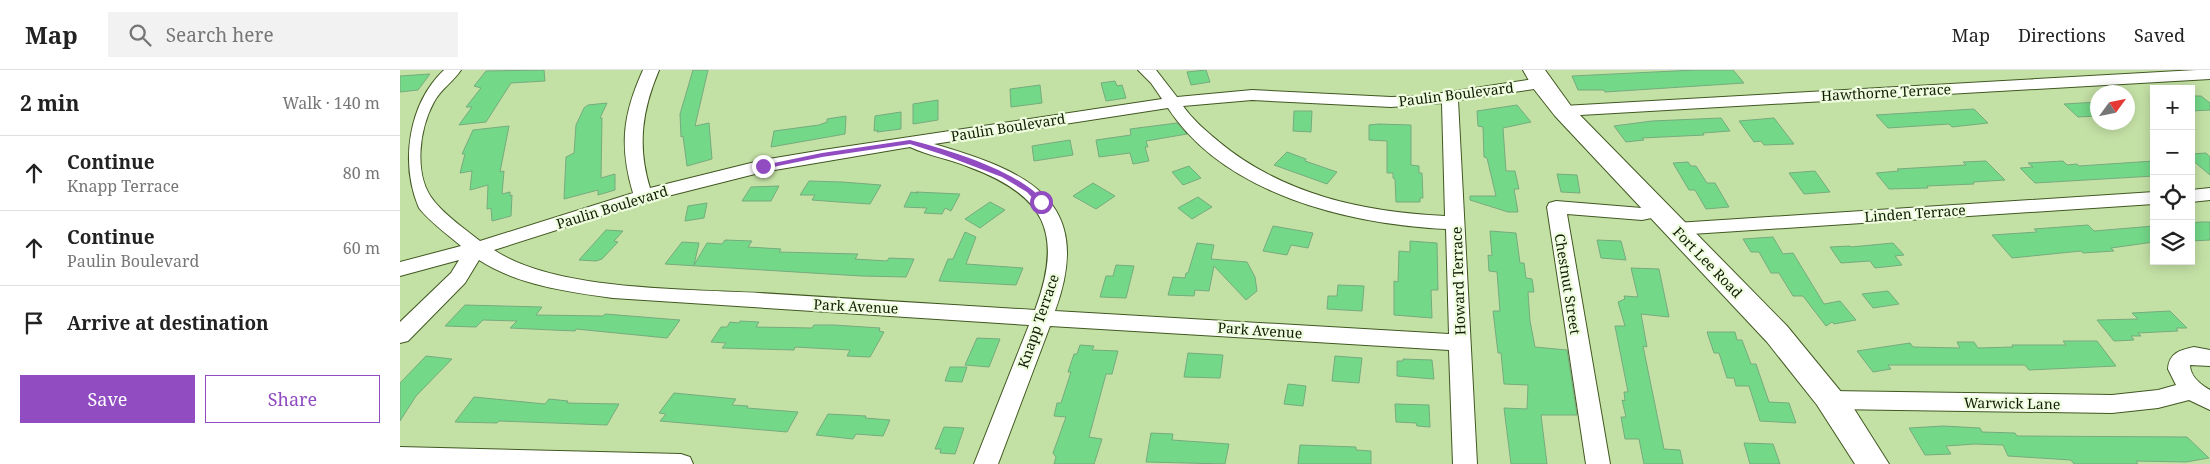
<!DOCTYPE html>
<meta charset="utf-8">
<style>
:root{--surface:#fff;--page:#f2f2f2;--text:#222;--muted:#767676;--line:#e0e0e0;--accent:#904cc0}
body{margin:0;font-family:"Noto Serif",serif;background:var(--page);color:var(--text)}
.controls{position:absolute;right:15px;top:15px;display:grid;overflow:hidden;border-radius:0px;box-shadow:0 2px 12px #0003}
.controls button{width:45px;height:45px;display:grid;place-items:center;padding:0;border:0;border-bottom:1px solid var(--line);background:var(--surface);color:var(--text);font:25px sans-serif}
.compass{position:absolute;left:1690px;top:15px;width:45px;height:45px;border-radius:50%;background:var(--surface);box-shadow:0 2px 12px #0003;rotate:57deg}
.stop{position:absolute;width:15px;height:15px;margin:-11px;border:4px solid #904cc0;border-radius:50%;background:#fff}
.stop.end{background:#904cc0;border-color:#fff;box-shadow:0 1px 5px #0008}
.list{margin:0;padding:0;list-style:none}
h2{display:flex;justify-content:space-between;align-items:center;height:65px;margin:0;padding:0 20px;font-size:21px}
h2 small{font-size:16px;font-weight:400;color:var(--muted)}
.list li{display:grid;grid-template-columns:32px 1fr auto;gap:15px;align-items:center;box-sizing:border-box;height:75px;padding:0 20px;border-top:1px solid var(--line)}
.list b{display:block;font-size:19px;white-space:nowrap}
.list p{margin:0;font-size:16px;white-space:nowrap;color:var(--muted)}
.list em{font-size:16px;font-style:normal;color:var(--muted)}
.actions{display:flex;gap:10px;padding:15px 20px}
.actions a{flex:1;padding:11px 0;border:1px solid var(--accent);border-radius:0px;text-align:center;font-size:18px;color:var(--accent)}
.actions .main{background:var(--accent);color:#fff}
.icon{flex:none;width:28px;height:28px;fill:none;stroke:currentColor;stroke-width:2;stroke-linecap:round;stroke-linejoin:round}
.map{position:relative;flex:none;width:1810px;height:394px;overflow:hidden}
header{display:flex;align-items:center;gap:30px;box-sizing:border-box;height:70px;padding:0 25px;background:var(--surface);border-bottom:1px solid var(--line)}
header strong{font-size:24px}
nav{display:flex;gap:28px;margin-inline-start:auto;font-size:18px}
.search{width:350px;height:45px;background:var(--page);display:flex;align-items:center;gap:12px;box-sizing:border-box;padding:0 18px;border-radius:0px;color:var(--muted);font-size:19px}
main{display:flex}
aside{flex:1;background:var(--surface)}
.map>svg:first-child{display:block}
</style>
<header>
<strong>Map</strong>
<div class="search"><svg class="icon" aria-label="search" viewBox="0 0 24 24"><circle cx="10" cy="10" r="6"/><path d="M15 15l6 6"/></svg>Search here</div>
<nav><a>Map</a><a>Directions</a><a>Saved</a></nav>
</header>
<main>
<aside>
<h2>2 min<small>Walk · 140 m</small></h2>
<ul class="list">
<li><svg class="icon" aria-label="ahead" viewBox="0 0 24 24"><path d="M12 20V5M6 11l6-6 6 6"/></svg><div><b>Continue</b><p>Knapp Terrace</p></div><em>80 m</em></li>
<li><svg class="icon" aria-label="ahead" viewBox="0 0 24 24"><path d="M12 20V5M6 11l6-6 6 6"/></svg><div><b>Continue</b><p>Paulin Boulevard</p></div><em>60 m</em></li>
<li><svg class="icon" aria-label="arrive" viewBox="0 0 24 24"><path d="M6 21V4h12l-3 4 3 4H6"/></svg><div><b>Arrive at destination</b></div></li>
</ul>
<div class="actions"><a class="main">Save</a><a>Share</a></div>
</aside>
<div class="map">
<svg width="1810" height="394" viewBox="0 0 1810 394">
<rect width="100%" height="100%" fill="#c4e1a5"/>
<path fill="#74d889" stroke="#76ab7e" d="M144,0l1,11 -34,2 -25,39 -27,3 13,-18h-6l15,-19 -7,-2 12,-15z
M293,0h15l-13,56 14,-3 3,36 -25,7 -4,-30 -2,1 -1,-23z
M806,0l4,12 -19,3 -4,-13z
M1295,0h38l11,13 -139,9 -1,-2h-26l-6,-14z
M30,4l-12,16 -18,2v-16z
M715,11l2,5 5,-1 4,13 -20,3 -5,-18z
M640,15l2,18 -31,4 -1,-18z
M1791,26h10l9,7v7l-19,1z
M538,30v20l-25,4v-20z
M1698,32v14l-20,1 -14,-13z
M207,33l-7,15h2l-1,60 14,-4v16l-17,5v-5l-34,9 2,-42 8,-4 2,-28 8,-17 4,-3z
M1117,35l14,17 -28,6 3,43h9l4,18h-5l4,23h-10l-38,-12v-4h26l-9,-38 -3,-1 -1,-30 -5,-1 -1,-15z
M1574,39l14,14 -36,4 -3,-3 -61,4 -12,-13z
M894,41h18l-1,21 -18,-1z
M501,42v17l-24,3 1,-2 -4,1 1,-15z
M446,46l-1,18 -74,13 3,-16 45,-6 8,-3v-3z
M1321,48l9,13 -27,2 1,2 -62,3 2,2 -18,2 -12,-16 38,-5z
M1374,48l20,26 -30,1 -3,-4 -7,1 -15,-21z
M777,53l10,11 -41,7 2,6h-3l4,14 -16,3 -3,-11 -31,4 -3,-17 35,-5 -1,-6z
M979,54l32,1v40l8,1v7h3l1,25h-3v4h-24l-1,-23 -2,-1v-5h-6v-32l-18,-1v-15z
M109,56l-9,46 4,-1 -2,23 8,-2v4l2,-1 -1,21 -19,5 -1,-13 -4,1 1,-24 -18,5 2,-19 -12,2 5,-19h-3l11,-24z
M670,70l3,15 -39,6 -2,-15z
M887,82l19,7 -1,2 32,11 -10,12 -53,-19z
M1806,83l4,4v18l-19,-16v-5z
M1586,91l19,19 -32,2 1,2 -47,2 1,2 -39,1 -13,-16 23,-2 -2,-2 69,-4 -3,-3z
M1663,91l4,4 10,-1 2,2 75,-5v15l-119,7 -15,-15 13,-1 -5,-4z
M1288,92l3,4h5l11,17h8l14,24 -23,2 -11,-19h-6l-16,-27z
M789,96l12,12 -18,7 -11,-13z
M1415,101l15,21 -26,2 -15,-21z
M1157,104l20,1 3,18 -19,-1z
M409,111l33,1 39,3 -11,19 -31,-2 -27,-2 3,-5h-15z
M693,113l22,13 -19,13 -23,-13z
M379,116l-8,15h-29l9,-14z
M511,122l7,1 -2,-1 44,2 -9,17 -6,-3 -3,6 -18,-1 3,-5 -23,-1z
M798,127l14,10 -20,12 -14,-11z
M590,132l15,8 -25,18 -15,-9z
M307,133l-3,15 -19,3 3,-15z
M1801,152h9v18l-19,1v-18z
M1688,155l6,6 60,-5v16l-43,6 3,3 -31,2 -2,-2 -69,7 -20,-23 45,-3 -3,-3z
M873,156l40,7 -5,15 -17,-3 -4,10 -24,-4z
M206,160l17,1 -9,10 4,1 -16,17 -6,2 -17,-1z
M1090,161l26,2 4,30h4l2,15 6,1 2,13h-6l2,29 5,26 32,3 10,65h-36l6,49h-36l-7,-56 23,1 1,-24 -24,-1 -3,-31h-3l-5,-42h7l-3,-39 -8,-1 -1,-16 4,1z
M565,162l11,5 -10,27 57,4 -7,17 -77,-4 9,-22h5z
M1373,167l10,17 10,-1 31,51 16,-3 16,19 -22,4 -2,-2 -6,4 -23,-30h-10l-14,-23h-8l-12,-21h-8l-8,-13z
M325,170l27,1 -4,6 33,2 -2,3 79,2 -3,5 32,2 2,-3 25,1 -8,18 -45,-1 -196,-12 17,-22 17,1 -5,22 13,-22 15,1z
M1197,170l24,1 5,19 -25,-2z
M1010,171l27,2 1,47h-7l1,28 -38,-3v-34l4,1 1,-31 11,1z
M797,173l17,2 -3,14 36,3 8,15 2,14 -11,9 -32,-34 -5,25 -14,-1 -1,6 -26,-1 5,-18 12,1 1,-5h2z
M1493,173l11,12 -9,1 7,9 -27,3 -5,-7 -29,2 -11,-16 20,-1 1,1z
M716,195l18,1 -8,32 -26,-1 6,-21h7z
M1231,198l28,1 10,48 -28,-3 6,33 -4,-1 21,103 16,1 3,14h-39l-5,-25h-14l-4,-22h5l-4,-17 3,1 -1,-9h4l-13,-66h10l-7,-24 7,-3 -1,-3 14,1z
M938,215l26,1 -2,25 -35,-2 1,-13h9z
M1488,221l11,13 -26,4 -11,-14z
M65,235l77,2 -6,8 67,1 2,-2 75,6 -13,18 -91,-9 -1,2 -65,-3 7,-7 -34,-1 -7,7 -31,-1z
M1770,241l17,17h-11l2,3 -40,2 3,3h-10l3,4 -20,1 -17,-21 41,-1 -6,-6z
M340,251l19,1 -3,5 56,1 2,-3h20l46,3 -1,3 5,1 -14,25 -23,-1 3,-6 -55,-3 -1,3 -72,-2 4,-5 -15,-1 10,-15h6l3,-5 9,1z
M1307,262h28l2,8h5l9,24h5l13,38 20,1 7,20 -36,-2 -11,-35h-13l-2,-8h-7l-8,-25h-5z
M577,268l23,1 -11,28 -24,-2z
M1663,271h34l19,25 -87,4 -4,-5h-137l3,4 -18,3 -16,-21 53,-8 3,4 47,1 -3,-6h17l4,6 35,-1 -1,-2h54z
M680,275l14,1 -2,4 26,1 -6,23h-6l-17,63 13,2 -8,25h-40l2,-7 -3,-4 13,-36 -12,-1 3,-13h4l10,-31h-3l6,-18h3z
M788,283l35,2 -3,23 -36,-1z
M26,286l26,3 -36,37 -16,25v-38z
M935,286l27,2 -3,25 -27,-2z
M1003,289l29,1 2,19 -37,-3v-15h6z
M550,297h17l-5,15 -17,-1z
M888,314l18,2 -3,20 -19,-2z
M274,323l62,6 -4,6 16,1 -1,2 51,4 -11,20 -127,-11 6,-7 -7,-1z
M74,327l71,7 4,-5 19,2 -1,2 52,1 -12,21 -108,-4 -2,2 -42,-1z
M995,334l34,1 1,22 -13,-1 -1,-3 -20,-1z
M428,344l38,2 -1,2 25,2 -7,16 -27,-2 -3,5 -37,-4z
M1543,356l37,2 2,4 33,1 2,3 170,1 22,21 -23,4 -50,-1 2,3h-64l-3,-4 -63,-4 -5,-11 -28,-1 -29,2 5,8 -26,1 -16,-27z
M544,357l20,1 -9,26 -15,-1 1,-4h-6z
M751,363l22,1 -1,6 57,4 -4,20 -79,-2z
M1344,373l29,1 7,20h-30z
M900,375l56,2v3l15,1v13h-73z"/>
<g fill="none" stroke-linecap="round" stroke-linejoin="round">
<defs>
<path id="minor" d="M44,0h17c-8,12 -20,19 -27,32 -15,27 -21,74 0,99 12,15 31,28 46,40l153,-48c-14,-47 -10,-79 10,-123h16c-17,40 -22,76 -9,118l113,-28 60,-10 339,-51 -11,-16 -13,-13h18l21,27 75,-7 139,7 31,-1 119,-18 6,2 2,3 -2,3 -6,2 -83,12 19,364h-24l-4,-114 -399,-24 -52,138h-24l55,-139 -416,-27c-44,-6 -96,-13 -134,-38l-14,23 -57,58 -8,2v-21l51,-49 8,-13 -59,16v-14l61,-16c-14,-12 -31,-24 -42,-38 -19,-44 -11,-104 25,-138zM852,30l139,7 51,-4 3,113c-82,-4 -162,-21 -227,-75 -13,-11 -25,-21 -35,-35zM768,38c57,87 181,116 278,121l3,105 -394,-23c41,-112 -29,-140 -121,-167zM510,77c19,9 40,12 59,20 76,28 95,66 66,143 -92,-6 -183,-11 -275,-17 -74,-4 -205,-2 -266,-43l154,-49 115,-29z
M1796,0h14v9l-647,37 -6,-1 -2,-4 2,-4 6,-1z
M1810,118v12l-19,2v-12z
M1754,122v12l-478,31 -7,-1 -3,-5 3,-5 7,-1z
M1156,131l86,7 17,-3 7,2 2,4 -2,4 -24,5 -75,-6 43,250h-24l-39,-257 2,-4z
M1794,277l16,3v16l-20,-1c0,11 11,20 20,25v20l-21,-10 -31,8 -46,5 -281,-4 -8,-3 -3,-6 3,-6 8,-3 281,4 46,-5 18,-5 -8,-16c1,-16 12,-19 26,-22z
M0,377l281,7 9,3 3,7h-293z"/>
<path id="secondary" d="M1123,0h22l26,36 216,220 64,78 38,60h-34l-38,-59 -50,-63 -212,-226 -22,-28z"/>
</defs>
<use href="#minor" stroke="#415821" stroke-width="2"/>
<use href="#secondary" stroke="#415821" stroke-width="2"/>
<use href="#minor" fill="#fff" fill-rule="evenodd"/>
<use href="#secondary" fill="#fff" fill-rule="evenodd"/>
</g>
<path fill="#904cc0" d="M510,70c39,10 109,31 135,62l-7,2 -11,-12 -25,-15 -58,-22 -34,-11 -88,13 -59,12 -4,-3 63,-13z"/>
<g text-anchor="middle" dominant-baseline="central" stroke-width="4.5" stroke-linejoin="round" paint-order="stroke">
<g font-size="14" fill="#121c05" stroke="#eefdde">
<text transform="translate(1486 22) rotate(-3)">Hawthorne Terrace</text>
<text transform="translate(1056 24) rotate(-7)">Paulin Boulevard</text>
<text transform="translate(608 57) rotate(-9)">Paulin Boulevard</text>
<text transform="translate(212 137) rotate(-17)">Paulin Boulevard</text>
<text transform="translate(1515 143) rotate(-4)">Linden Terrace</text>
<text transform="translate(1308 192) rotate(46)">Fort Lee Road</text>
<text transform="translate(1058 211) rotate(-92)">Howard Terrace</text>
<text transform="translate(1168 214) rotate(81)">Chestnut Street</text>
<text transform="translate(456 236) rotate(3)">Park Avenue</text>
<text transform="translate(638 251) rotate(-71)">Knapp Terrace</text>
<text transform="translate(860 260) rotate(4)">Park Avenue</text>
<text transform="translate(1612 333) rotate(1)">Warwick Lane</text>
</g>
</g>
</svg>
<div class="controls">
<button>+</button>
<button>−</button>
<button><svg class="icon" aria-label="locate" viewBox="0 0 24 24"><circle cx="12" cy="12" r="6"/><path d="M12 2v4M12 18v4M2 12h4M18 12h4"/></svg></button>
<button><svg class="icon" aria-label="layers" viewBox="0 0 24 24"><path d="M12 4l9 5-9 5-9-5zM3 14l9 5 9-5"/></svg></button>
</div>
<svg class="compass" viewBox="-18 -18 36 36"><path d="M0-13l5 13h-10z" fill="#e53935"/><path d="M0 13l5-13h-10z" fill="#767676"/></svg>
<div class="stop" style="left:641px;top:132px"></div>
<div class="stop end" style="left:363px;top:96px"></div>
</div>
</main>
